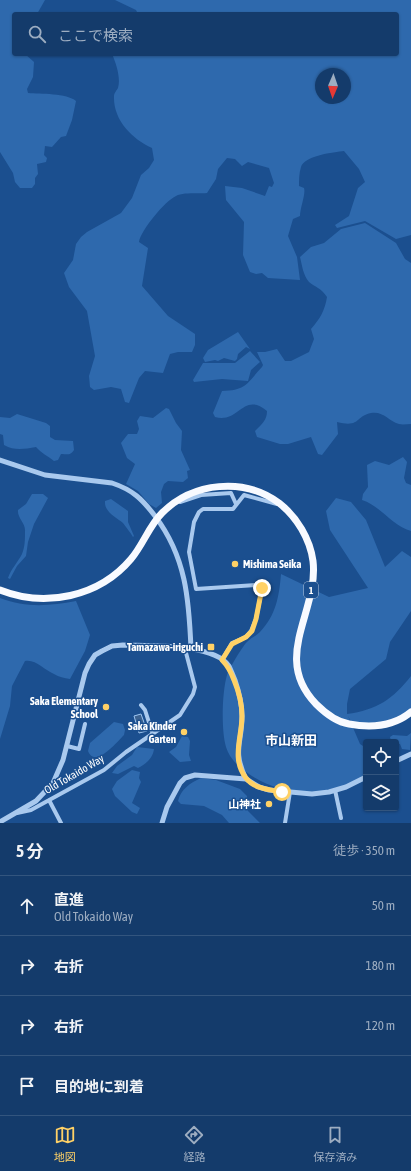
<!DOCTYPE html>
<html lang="ja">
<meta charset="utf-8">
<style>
:root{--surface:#143b6b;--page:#1d4271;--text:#f1f3f6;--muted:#9dadc1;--line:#33557e;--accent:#ffd166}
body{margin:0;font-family:"Asap Condensed","Noto Sans JP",sans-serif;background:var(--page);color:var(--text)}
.controls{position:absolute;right:12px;bottom:12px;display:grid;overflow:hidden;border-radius:4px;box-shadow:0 1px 3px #0004}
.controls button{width:36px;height:36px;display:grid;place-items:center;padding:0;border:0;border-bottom:1px solid var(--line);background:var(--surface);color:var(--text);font:20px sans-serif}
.compass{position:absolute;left:315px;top:68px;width:36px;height:36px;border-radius:50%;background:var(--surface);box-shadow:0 1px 3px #0004;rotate:182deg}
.stop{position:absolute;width:12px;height:12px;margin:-9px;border:3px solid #ffd166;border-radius:50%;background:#fff}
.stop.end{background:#ffd166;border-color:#fff;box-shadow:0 1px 4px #0008}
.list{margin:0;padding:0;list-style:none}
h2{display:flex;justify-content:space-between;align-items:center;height:52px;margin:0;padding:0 16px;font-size:17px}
h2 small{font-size:13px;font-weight:400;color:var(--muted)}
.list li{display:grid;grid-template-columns:26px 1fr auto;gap:12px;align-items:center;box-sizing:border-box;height:60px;padding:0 16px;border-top:1px solid var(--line)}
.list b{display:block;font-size:15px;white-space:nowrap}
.list p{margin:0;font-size:13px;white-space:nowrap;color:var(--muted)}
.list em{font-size:13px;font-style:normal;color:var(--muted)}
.icon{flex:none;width:22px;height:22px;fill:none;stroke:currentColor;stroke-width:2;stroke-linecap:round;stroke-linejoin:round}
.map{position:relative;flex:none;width:411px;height:823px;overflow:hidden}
.search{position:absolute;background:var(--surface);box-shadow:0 1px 3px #0004;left:12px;right:12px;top:12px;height:44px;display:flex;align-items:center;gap:10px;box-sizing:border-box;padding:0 14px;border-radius:4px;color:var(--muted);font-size:15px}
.sheet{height:292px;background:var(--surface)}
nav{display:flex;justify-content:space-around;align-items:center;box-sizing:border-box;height:56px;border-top:1px solid var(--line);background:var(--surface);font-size:11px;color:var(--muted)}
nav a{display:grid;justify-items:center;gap:2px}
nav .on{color:var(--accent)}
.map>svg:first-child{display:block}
</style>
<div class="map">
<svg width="411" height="823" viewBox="0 0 411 823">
<rect width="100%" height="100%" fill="#1b4f8f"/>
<path fill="#2e69ad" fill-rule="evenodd" d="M0,0h45l-8,14h-23v40h11l9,8 -1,15 -6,12 1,4c12,1 39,0 48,8l-4,19 -6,16 -5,1 -9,10 -7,-1 -1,9 3,3 -1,4 -9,2 1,10 -3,4v6l-3,4h-12l-5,-6 -2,-9 -13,-21z
M115,0h296v235l-15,4 -31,-18 -28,7 -2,-3 14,-9 9,-28 7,-6 -6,-13 -15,-18c-10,1 -40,5 -43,16 -2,6 -2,13 -2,19l5,2c2,6 -4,20 -4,28l-7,3 -5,17 9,21 3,23 -32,-2 -6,-5 -6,1 -6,-2 -7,-17 1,-33 -18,-22 -1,-14 17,2 23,8 4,-10 3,1 2,-4 -5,-15 -21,-6 -6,4 -7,-7 -8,-1 -9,11 -2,10 -9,14c-9,1 -24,-1 -31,3 -11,5 -35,34 -37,46l9,6 -6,38 26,30 27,18v11l-3,7h-14l-8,2 -7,19 -18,-2 -6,7 -10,25 -4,-1 -4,-13 -10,-2 -17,3 -4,-3 -1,-11 6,-20 -8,-45 -18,-24 -5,-14 9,-13 3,-16 5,-7 6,-5 34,-19 11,-15 9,-23 8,-7 5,-8 -2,-12c-20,-9 -39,-28 -38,-52 0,-3 3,-6 4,-8 3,-10 -2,-25 -6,-34h285v-40h-259l-2,-4zM321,74h24v24h-24z
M365,223l31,20 9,16 6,4v161c-4,0 -8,1 -12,0 -11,-3 -15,-13 -28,-11 -16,3 -10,15 -34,9l1,12 -16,21 -4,-1 -7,-17 -23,7h-8l-23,-7 -2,-6c7,-7 12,-11 12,-20 -24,-20 -28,13 -52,6l-2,-4 9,-22c25,-1 24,-7 40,-24l1,-2 -6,-13h8l12,-3 8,12h6l18,-9 5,-13 -3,-10c9,-10 14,-19 16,-32 -6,-9 -12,-10 -18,-15 -6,-7 -7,-17 -9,-25l11,-10 13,-4 17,-14z
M238,332l12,17 -4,-2 -8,7 -1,5 -2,2 -11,-3 -6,3 -3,-1 -10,2 -2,-4 5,-8z
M250,351l10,11 -9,8 -3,11 -26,-2 -28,3 -1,-2 10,-17h32z
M166,408l3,1 7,14 6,8 -1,19 9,20 -3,1 1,7 -5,4 -15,-1 -4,3 -3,8 1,11 -6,5 -7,-4 -11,-13 -12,-7 9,-20 -8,-6 -6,-15 7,-9h9l2,-5 -2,-8 3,-5 13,2z
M17,414l29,9 4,3v11l5,3 18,1 1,9c-4,6 -7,4 -13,4l-3,6 -4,1c-6,-5 -13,-8 -18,-14 -12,2 -21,4 -32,-2l-1,-10 -3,-1v-17l10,1z
M403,457l4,5 -3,16 2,5 5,2v46c-19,-5 -30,-25 -49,-31l1,-6 5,-7 -1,-22 8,-4 14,4z
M32,494h11l5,4 -14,26 -6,18 -2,14 -9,10 -7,13 -2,-1c3,-9 10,-16 14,-24 3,-7 3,-15 3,-22 1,-9 -8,-14 -7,-22l8,-6z
M336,498l15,4 15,18 19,47 17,-16 9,6v54l-21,31 -4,17 -36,30 -3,15v10c30,-4 46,-15 64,-38v36l-29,13h-29l-5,-9 12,28 6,4v33c-20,5 -42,13 -63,12 -24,-1 -69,-19 -77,-46 -5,-17 -4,-55 1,-72 2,-6 16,-30 21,-34 3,-3 8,-5 12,-9 16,-17 19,-35 21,-58l48,23 39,-9 -38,-58 -4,-19z
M111,499l17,12v11l6,14 -1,1c-3,-5 -7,-10 -10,-14 -7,-6 -19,-11 -18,-22z
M0,598c26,10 49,8 76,3l14,34 -5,16 -15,28c-6,-1 -11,-2 -16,-5 -10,-4 -18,-15 -29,-13l-13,25 -2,20 -10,33z
M114,722l9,2 2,6 -1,5c-7,7 -29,34 -36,16l2,-8z
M411,733l-1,17 -8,-1 -2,-5 -9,-3 -1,-4 3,-2 14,1z
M182,736l6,1 2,4 -1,14 2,6 -11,1 -11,-10 7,-5z
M137,747l17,2c-1,9 -8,15 -16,19l-4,-2 -16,8 -6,-1 5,-7 15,-11z
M132,770l8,2 -1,6 2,4 -9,21 8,5 -3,6 -5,-2 -17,-16 -3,-7 5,-8z
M201,778l15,2 24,9 7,7 1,15 12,12h-31l-7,-8 -18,-9 -23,-2 -3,-3c3,-12 12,-18 23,-23z"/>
<path fill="#3c6290" stroke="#9cc4f0" d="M141,714l6,17 -8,2 -5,-17z"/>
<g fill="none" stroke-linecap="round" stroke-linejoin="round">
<path stroke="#a9c9ee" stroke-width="4" d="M180,502l21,-7 30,-2 5,11
M222,660l10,-17 14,-6 5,-6 5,-12 6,-31 -5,-3 -61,4 -7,-37 5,-30 5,-10 4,-3h30l11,-14 33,9
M141,705l4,5 8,25
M67,746l12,3 6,-25
M335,790l6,28
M49,800l12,23
M17,813l14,-3 73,-40 22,-18 54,-37 13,-21 2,-7 -10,-38
M285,823l5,-31"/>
<path stroke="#a9c9ee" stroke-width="5" d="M0,460l45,15 67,8c21,7 30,16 43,33 31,41 34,83 36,133
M396,761l15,-7
M0,822l36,-21 17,-18 10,-23 22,-87 4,-9 6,-9 7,-4 10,-5 11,-1c25,1 91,-2 106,21 2,4 4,10 6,14 4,12 7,24 7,36 0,28 -10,34 4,63
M162,823l5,-16 13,-24 5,-5 10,-3 51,4 13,8 10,3 43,4 17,-2 17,-5 20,-10"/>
<path stroke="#f8faff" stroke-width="7" d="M0,590c45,18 99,7 131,-31 12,-14 18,-33 31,-46 31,-31 82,-36 117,-10 18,14 31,36 34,58 6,51 -42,96 3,143 9,9 21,18 33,20 22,4 44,3 62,-12"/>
</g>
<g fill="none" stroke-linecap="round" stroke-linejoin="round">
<path stroke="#ffd166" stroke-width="5" d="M262,588l-6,31 -4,12 -6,6 -14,7 -10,16c6,6 9,12 12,20 5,12 8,23 8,36 0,21 -11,43 4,62 8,11 25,12 36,14"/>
</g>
<g fill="#ffd166" stroke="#1b4f8f" stroke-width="1.5">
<circle cx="235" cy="564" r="4"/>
<rect x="207" y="643" width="8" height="8" rx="2"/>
<circle cx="106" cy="707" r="4"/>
<circle cx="184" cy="732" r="4"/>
<circle cx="269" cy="804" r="4"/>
</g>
<g text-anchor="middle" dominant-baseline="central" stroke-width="3" stroke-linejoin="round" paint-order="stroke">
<rect fill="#1b4f8f" stroke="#bbcadd" stroke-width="1" x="304" y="582" width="14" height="16" rx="3"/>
<g font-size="10" font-weight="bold" fill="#fff">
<text x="311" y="590">1</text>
</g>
<g font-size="11" font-weight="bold" fill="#fff" stroke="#1b4f8f" text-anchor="end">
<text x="243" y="564" text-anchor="start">Mishima Seika</text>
<text x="203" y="647">Tamazawa-iriguchi</text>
<text x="98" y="701">Saka Elementary<tspan x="98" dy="13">School</tspan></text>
<text x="176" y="726">Saka Kinder<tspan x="176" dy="13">Garten</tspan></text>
<text x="261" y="804">山神社</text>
</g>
<g font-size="11" fill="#fff" stroke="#1b4f8f">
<text transform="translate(74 774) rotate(-30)">Old Tokaido Way</text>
</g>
<g font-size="13" font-weight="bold" fill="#fff" stroke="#1b4f8f">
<text x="291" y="740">市山新田</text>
</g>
</g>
</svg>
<div class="controls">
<button><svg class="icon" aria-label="locate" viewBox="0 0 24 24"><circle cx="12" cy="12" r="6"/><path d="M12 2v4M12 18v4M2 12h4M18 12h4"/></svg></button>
<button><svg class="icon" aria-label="layers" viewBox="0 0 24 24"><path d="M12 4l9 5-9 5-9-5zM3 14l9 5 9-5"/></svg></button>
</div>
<svg class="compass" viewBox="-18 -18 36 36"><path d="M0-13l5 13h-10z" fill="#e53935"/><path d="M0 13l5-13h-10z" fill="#9dadc1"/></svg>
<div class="stop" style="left:282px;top:792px"></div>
<div class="stop end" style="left:262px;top:588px"></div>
<div class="search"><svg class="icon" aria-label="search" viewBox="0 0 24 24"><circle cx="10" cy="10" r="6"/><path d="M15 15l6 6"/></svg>ここで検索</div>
</div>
<section class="sheet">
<h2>5 分<small>徒歩 · 350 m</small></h2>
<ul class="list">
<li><svg class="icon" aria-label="ahead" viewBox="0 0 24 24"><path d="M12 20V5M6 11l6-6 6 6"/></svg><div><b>直進</b><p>Old Tokaido Way</p></div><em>50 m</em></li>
<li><svg class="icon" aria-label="right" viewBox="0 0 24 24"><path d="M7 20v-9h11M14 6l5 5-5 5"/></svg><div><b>右折</b></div><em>180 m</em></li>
<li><svg class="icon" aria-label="right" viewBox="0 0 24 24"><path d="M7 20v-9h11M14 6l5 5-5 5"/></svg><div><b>右折</b></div><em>120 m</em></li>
<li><svg class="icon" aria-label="arrive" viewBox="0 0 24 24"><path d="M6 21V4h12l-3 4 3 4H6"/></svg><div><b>目的地に到着</b></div></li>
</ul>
</section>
<nav>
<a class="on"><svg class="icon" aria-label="map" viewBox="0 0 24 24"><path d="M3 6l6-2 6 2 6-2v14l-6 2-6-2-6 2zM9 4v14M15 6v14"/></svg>地図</a>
<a><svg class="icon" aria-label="directions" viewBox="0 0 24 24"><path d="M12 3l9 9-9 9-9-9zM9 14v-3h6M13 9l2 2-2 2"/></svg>経路</a>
<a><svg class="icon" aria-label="saved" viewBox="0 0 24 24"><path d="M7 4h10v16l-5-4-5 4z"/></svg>保存済み</a>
</nav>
